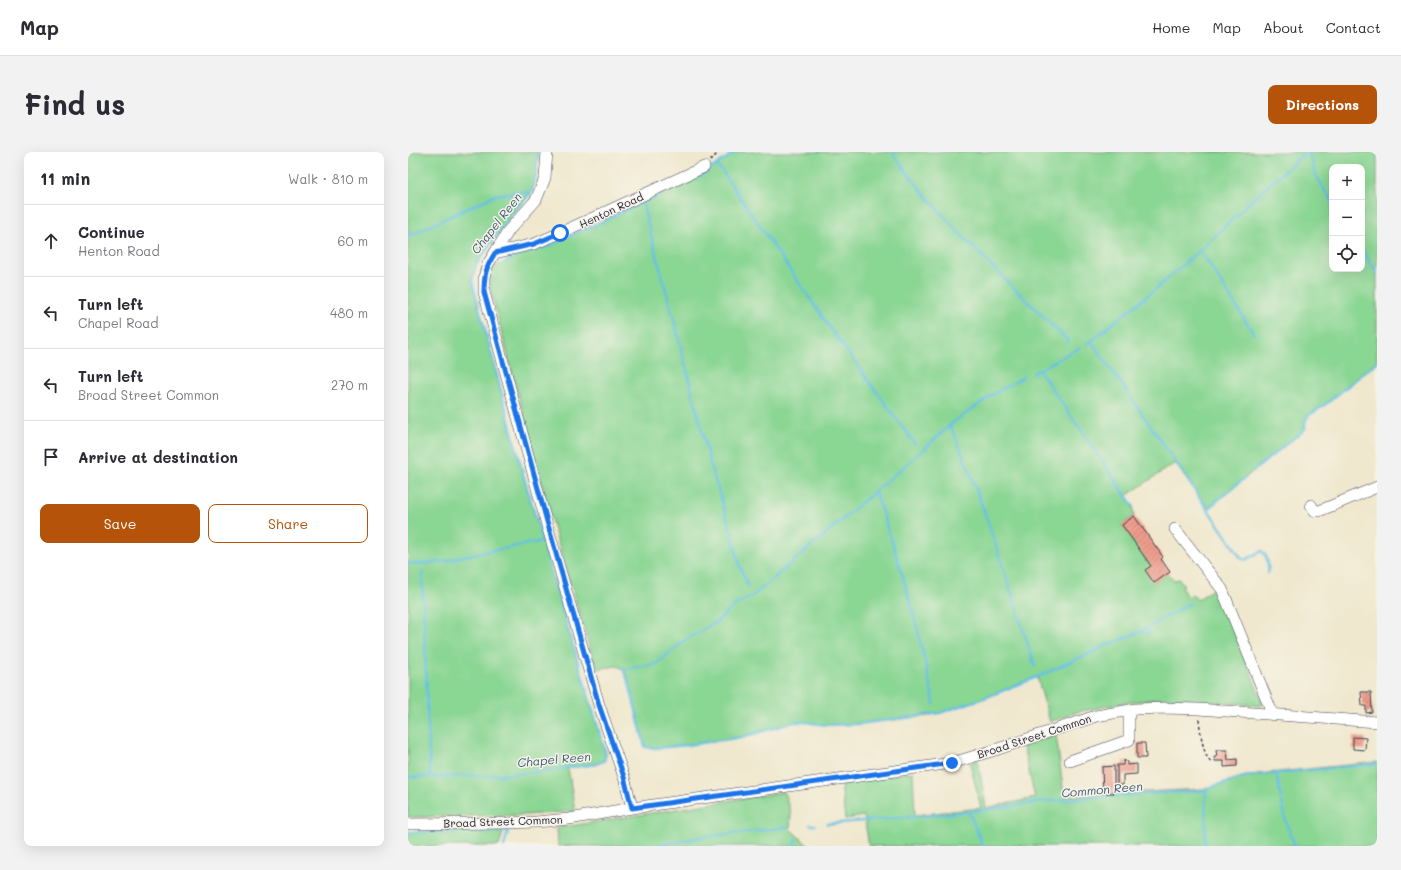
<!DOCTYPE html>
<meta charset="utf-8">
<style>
:root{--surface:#fff;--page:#f2f2f3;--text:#2b2b33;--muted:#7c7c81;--line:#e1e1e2;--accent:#b45309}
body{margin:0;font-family:Mali,sans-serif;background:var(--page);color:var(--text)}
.controls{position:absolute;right:12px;top:12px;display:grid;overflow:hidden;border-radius:8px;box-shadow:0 4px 16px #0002}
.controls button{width:36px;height:36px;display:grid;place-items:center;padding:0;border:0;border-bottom:1px solid var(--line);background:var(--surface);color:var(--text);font:20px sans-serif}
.stop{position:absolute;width:12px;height:12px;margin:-9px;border:3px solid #1a73e8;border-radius:50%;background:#fff}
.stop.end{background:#1a73e8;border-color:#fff;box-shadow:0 1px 4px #0008}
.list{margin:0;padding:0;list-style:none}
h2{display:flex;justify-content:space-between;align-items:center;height:52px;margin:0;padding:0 16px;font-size:17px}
h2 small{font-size:13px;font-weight:400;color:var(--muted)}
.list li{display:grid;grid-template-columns:26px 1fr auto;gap:12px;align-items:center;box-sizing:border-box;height:72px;padding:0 16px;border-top:1px solid var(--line)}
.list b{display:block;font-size:15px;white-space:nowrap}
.list p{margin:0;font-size:13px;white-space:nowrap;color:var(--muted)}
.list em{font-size:13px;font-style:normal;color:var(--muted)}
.actions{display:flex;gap:8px;padding:12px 16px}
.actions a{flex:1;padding:9px 0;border:1px solid var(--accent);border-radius:8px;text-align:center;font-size:14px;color:var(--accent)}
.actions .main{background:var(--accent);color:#fff}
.icon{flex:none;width:22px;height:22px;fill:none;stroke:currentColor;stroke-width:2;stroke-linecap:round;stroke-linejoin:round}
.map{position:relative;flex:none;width:969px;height:694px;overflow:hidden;border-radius:8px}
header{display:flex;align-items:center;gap:24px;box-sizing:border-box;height:56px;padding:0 20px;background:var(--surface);border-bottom:1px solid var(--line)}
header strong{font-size:19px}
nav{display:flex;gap:22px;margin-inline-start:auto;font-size:14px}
.intro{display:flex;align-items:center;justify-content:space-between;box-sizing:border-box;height:96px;padding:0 24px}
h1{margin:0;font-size:28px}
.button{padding:10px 18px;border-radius:8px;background:var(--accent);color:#fff;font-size:14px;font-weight:700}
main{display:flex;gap:24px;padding:0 24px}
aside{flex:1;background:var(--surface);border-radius:8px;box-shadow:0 4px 16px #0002}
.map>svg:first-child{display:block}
</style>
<header>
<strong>Map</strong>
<nav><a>Home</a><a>Map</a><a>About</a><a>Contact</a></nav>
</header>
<div class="intro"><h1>Find us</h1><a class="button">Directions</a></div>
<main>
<aside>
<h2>11 min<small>Walk · 810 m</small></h2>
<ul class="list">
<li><svg class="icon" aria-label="ahead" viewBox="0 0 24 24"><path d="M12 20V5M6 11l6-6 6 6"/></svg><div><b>Continue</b><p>Henton Road</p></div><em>60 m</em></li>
<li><svg class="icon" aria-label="left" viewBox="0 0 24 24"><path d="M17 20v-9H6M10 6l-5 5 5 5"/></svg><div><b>Turn left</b><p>Chapel Road</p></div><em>480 m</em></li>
<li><svg class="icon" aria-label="left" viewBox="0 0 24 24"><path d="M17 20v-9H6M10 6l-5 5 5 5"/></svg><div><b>Turn left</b><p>Broad Street Common</p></div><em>270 m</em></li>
<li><svg class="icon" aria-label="arrive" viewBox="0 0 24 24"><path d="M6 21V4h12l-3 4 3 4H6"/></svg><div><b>Arrive at destination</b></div></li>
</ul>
<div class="actions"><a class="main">Save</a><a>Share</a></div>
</aside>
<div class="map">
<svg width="969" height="694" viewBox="0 0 969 694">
<defs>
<pattern id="building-hatch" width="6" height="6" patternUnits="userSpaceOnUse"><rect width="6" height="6" fill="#ef9c8b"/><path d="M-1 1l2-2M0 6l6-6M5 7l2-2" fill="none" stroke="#c17f73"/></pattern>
</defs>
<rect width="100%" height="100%" fill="#f7f3e8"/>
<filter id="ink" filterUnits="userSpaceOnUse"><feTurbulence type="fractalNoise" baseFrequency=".025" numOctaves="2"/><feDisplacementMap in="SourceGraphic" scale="8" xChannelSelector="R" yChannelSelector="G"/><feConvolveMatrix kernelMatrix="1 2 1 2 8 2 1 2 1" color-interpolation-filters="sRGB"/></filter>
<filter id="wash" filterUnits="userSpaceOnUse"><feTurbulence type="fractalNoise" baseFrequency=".012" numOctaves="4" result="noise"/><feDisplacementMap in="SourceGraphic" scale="16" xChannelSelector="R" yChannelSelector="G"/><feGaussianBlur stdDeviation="0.9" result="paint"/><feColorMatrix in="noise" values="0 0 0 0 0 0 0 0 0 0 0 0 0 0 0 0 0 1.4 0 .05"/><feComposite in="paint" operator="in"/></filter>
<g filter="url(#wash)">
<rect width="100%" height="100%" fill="#f0e8ce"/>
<path fill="#8ad693" stroke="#567c67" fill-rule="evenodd" d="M0,0h130l-2,21 -4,19 -18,19 -38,54 -4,16 50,189 41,143 43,141 -2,7 -9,4 -27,3 7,43 -49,4 -118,2z
M329,0h640v210l-51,42 -18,12 -3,5v8l-98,80 -32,-46 -49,33 7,10 1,10 -12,9 29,41 17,7 6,7 5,-1 5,6 -2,3 5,9 5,-3 5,6 20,-14 46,118 -3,2 -28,-3 -74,-4 -34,4 -47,9 -27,10 -13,-45 -72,28 -37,11 -69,8 -33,1 -21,-3h-11l-51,15 -55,8 -31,3 -12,-1 -16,-64 -5,-14 -7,-3 -21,3 -43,-143 -64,-242 -1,-10 5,-7 9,-3 16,-9 34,-10 15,-8 30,-13 106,-50c12,-7 22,-17 34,-22zM924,15h30v102h-30z
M648,582l8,62 139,-7 45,-14 129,-13v84h-508l-5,-30 -19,3 -4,-36 72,-11 2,43 66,-7 -11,-45 8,-3 8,48 49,-10 -12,-52z
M376,640l7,21 -1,16 19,17h-251l-1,-18z
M0,680h95l-4,14h-91z"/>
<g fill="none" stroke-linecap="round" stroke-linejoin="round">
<path stroke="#65c1e3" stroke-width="2.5" d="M484,0c50,71 116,129 177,190
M900,0l8,23 16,28
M309,14l5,5 110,160 83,113
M234,50l35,129 34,136 19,61 10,39 8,19
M0,84l88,-41 25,-3h10
M792,98l54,84
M954,98l15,23
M94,112l16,-9 34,-10 15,-8 30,-13 106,-50c12,-7 22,-17 34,-22
M683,189l53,75 97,142 4,2 17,-9c6,6 7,13 6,22
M679,192l70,-56 43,-38 53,-51 53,-47
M631,218l51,73 43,63
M625,221l46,-25
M615,225l-31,18 -42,30 -29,27 -167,143 -20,11 -18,16 -31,18 -29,24 -33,5 6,14 16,64 12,1 31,-3 55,-8 51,-15h11l21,3 33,-1 81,-11 47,-16 50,-20 75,-34 30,-12 48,-28
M542,273c35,78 58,160 85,241
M845,319l52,-42v-8l3,-5 18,-12 51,-42
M467,340c25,69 45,140 59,212
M799,357l39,-32
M0,411l14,1 24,-3 18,-5 79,-15
M14,420l8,205
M739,476l2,6
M868,621l10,49 9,24
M0,625c54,-1 110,0 163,-10 12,-2 22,-1 33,-6l2,-7 -43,-141 -41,-143 -50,-189 4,-16 38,-54 18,-19 4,-19 2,-21
M561,660l14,34
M419,672l142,-12 71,-10 54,-5 108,-6 15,-6 32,-9 128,-12
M402,673h5
M0,680l100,-1 -4,15
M244,694l51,-9 84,-10
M386,694l2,-7
M797,694l1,-56"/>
</g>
<g id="blocks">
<path fill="url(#building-hatch)" d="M726,364l29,41 -2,2 9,13 -16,11 -9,-13 6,-4 -29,-41z
M953,540h10l1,20 -6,1v-7h-4z
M945,585l13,1 -1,12 -12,-1z
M729,591h8l1,15h-9z
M808,598h11l1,10 9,-1v7l-13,1v-6h-9l-1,-4h3z
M716,608l3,2v3l10,-1v10l-14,1v10h-6v-20h6z
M706,614v27h-11l-1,-26z"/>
</g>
</g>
<g filter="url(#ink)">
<use href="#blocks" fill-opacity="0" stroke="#414051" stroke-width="1"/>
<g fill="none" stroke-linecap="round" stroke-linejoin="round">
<defs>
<path id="minor" d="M139,0l-2,26 -9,22 -27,30 -21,34 -4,13v15l63,233 52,180 25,72 8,31
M87,101l39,-9 26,-11 144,-66
M903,353l4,6h4l58,-24
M767,377l47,60 51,126
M662,609l59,-21v-30
M0,672l98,-1 30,-1 33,-3 63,-11 320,-45 43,-13 101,-34 40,-7 28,-1 34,1 179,13"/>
</defs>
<use href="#minor" stroke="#414051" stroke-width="12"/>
<path stroke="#414051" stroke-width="1.5" stroke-dasharray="3 3" stroke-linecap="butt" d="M302,9l9,-9
M84,80l3,2
M791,567c1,10 4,39 13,44"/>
<use href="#minor" stroke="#fff" stroke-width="11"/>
</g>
</g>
<g fill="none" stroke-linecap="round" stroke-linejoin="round" filter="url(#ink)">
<path stroke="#1a73e8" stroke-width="5" d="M152,81l-26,11 -39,9c-9,14 -11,22 -11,39l64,233 51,180 25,72 8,31 320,-45"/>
</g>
<g text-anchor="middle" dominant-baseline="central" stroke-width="3" stroke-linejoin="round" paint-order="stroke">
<g font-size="11" fill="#22223b" stroke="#f7f3e8">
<text transform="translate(203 58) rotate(-25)">Henton Road</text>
<text transform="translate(626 584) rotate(-18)">Broad Street Common</text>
<text transform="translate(95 669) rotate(-2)">Broad Street Common</text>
</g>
<g font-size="12" font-style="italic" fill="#395a76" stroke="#f7f3e8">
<text transform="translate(88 71) rotate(-52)">Chapel Reen</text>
<text transform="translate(146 607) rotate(-5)">Chapel Reen</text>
<text transform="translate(694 637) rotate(-5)">Common Reen</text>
</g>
</g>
</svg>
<div class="controls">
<button>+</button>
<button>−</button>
<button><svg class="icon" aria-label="locate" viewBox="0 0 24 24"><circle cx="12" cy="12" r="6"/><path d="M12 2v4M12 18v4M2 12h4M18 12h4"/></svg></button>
</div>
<div class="stop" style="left:152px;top:81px"></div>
<div class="stop end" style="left:544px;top:611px"></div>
</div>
</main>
